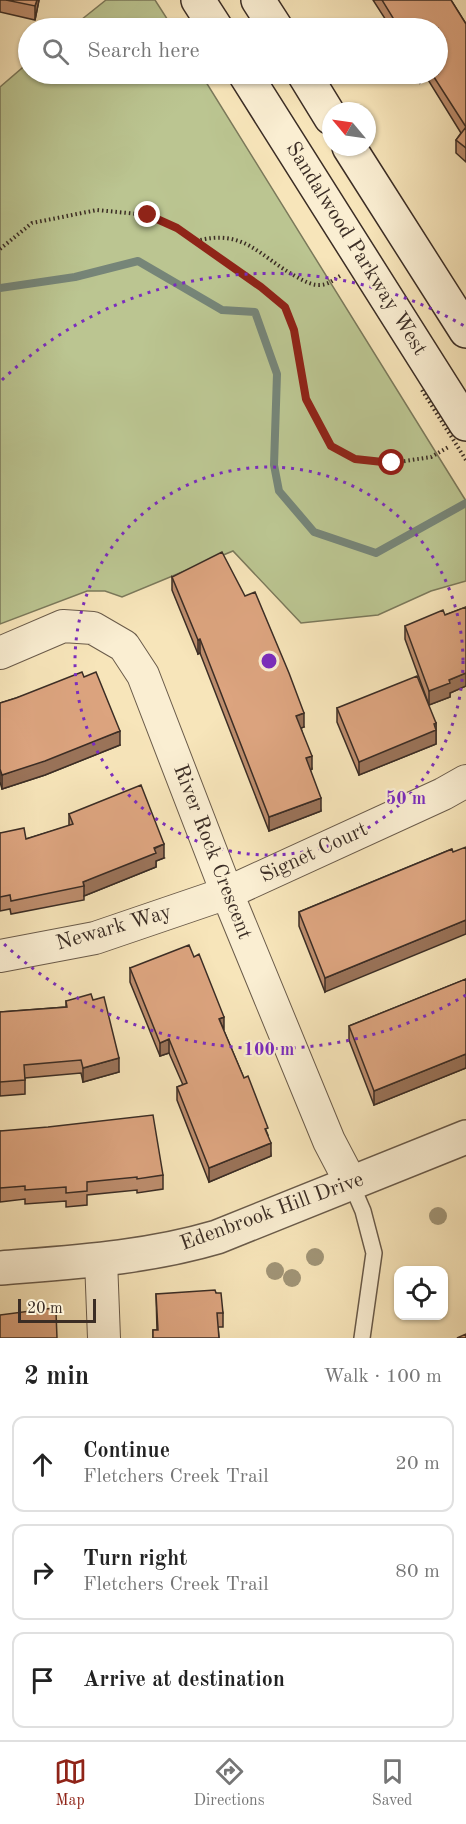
<!DOCTYPE html>
<meta charset="utf-8">
<style>
:root{--surface:#fff;--page:#f2f2f2;--text:#222;--muted:#767676;--line:#e0e0e0;--accent:#8f2418}
body{margin:0;font-family:"Old Standard TT",serif;background:var(--page);color:var(--text)}
.controls{position:absolute;right:18px;bottom:18px;display:grid;overflow:hidden;border-radius:12px;box-shadow:0 2px 4px #0004}
.controls button{width:54px;height:54px;display:grid;place-items:center;padding:0;border:0;border-bottom:2px solid var(--line);background:var(--surface);color:var(--text);font:30px sans-serif}
.compass{position:absolute;left:322px;top:102px;width:54px;height:54px;border-radius:50%;background:var(--surface);box-shadow:0 2px 4px #0004;rotate:299deg}
.scale{position:absolute;left:18px;bottom:15px;width:78px;box-sizing:border-box;padding-left:6px;border:3px solid #3b2d25;border-top:0;font-size:16px;line-height:21px;white-space:nowrap;color:#3b2d25;-webkit-text-stroke:4px #faeed2;paint-order:stroke}
.stop{position:absolute;width:18px;height:18px;margin:-14px;border:4px solid #8f2418;border-radius:50%;background:#fff}
.stop.end{background:#8f2418;border-color:#fff;box-shadow:0 2px 6px #0008}
.list{margin:0;padding:0;list-style:none}
h2{display:flex;justify-content:space-between;align-items:center;height:78px;margin:0;padding:0 24px;font-size:26px}
h2 small{font-size:20px;font-weight:400;color:var(--muted)}
.list li{display:grid;grid-template-columns:39px 1fr auto;gap:18px;align-items:center;box-sizing:border-box;height:96px;margin:0 12px 12px;padding:0 12px;border:2px solid var(--line);border-radius:12px}
.list b{display:block;font-size:22px;white-space:nowrap}
.list p{margin:0;font-size:20px;white-space:nowrap;color:var(--muted)}
.list em{font-size:20px;font-style:normal;color:var(--muted)}
.icon{flex:none;width:33px;height:33px;fill:none;stroke:currentColor;stroke-width:2;stroke-linecap:round;stroke-linejoin:round}
.map{position:relative;flex:none;width:466px;height:1338px;overflow:hidden}
.search{position:absolute;background:var(--surface);box-shadow:0 2px 4px #0004;left:18px;right:18px;top:18px;height:66px;display:flex;align-items:center;gap:15px;box-sizing:border-box;padding:0 21px;border-radius:33px;color:var(--muted);font-size:22px}
.sheet{height:402px;background:var(--surface)}
nav{display:flex;justify-content:space-around;align-items:center;box-sizing:border-box;height:84px;border-top:2px solid var(--line);background:var(--surface);font-size:16px;color:var(--muted)}
nav a{display:grid;justify-items:center;gap:3px}
nav .on{color:var(--accent)}
.map>svg:first-child{display:block}
</style>
<div class="map">
<svg width="466" height="1338" viewBox="0 0 466 1338">
<rect width="100%" height="100%" fill="#f7e5ba"/>
<filter id="stains"><feTurbulence type="fractalNoise" baseFrequency=".00333" numOctaves="4"/><feColorMatrix values="0 0 0 0 .2 0 0 0 0 .09 0 0 0 0 .02 0 0 0 .5 -.17"/></filter>
<radialGradient id="worn" r=".72"><stop offset=".6" stop-color="#630" stop-opacity="0"/><stop offset="1" stop-color="#630" stop-opacity=".3"/></radialGradient>
<path fill="#bbc591" stroke="#7b795b" stroke-width="1.5" d="M106,0h49l18,28h-102z
M28,63v11h173l265,427v80l-35,10 -53,24 -77,8 -68,-72 -111,46 -17,-6h-18l-87,33v-537z"/>
<g fill="none" stroke-linecap="round" stroke-linejoin="round">
<path stroke="#768578" stroke-width="8" d="M0,288l75,-11 63,-16 84,49 33,2 22,62 -3,91 5,26 35,41 62,21 90,-50"/>
<defs>
<path id="service" d="M351,1183l12,28 11,42 -12,85"/>
<path id="minor" d="M0,653l63,-27 30,2 31,18 19,29 84,218 102,248 22,42
M0,956l95,-18 132,-45 216,-99 23,-13
M101,1260l3,78"/>
<path id="tertiary" d="M0,1268c74,-6 146,-10 217,-31l249,-100"/>
<path id="secondary" d="M198,0l18,28
M258,0l18,28
M245,74l221,350
M304,74l27,44
M349,147l117,184"/>
</defs>
<use href="#service" stroke="#6a5b4a" stroke-width="18"/>
<use href="#minor" stroke="#6a5b4a" stroke-width="34"/>
<use href="#tertiary" stroke="#6a5b4a" stroke-width="36"/>
<use href="#secondary" stroke="#3b2d25" stroke-width="36"/>
<path stroke="#3b2d25" stroke-width="4" stroke-dasharray="1.5 3" stroke-linecap="butt" d="M196,241c49,-13 62,15 101,36 7,4 14,8 22,8 9,0 14,-5 21,-9
M0,249l32,-26 65,-13 51,5 29,13 84,59 24,20 9,23 12,69 25,47 24,13 37,4 39,-6 19,-11"/>
<use href="#service" stroke="#faeed2" stroke-width="15"/>
<use href="#minor" stroke="#faeed2" stroke-width="32"/>
<use href="#tertiary" stroke="#faeed2" stroke-width="33"/>
<use href="#secondary" stroke="#faeed2" stroke-width="33"/>
<path stroke="#3b2d25" stroke-width="4" stroke-dasharray="1.5 3" stroke-linecap="butt" d="M422,390l44,70"/>
</g>
<g fill="#a19577">
<circle cx="438" cy="1216" r="9"/>
<circle cx="315" cy="1257" r="9"/>
<circle cx="275" cy="1271" r="9"/>
<circle cx="292" cy="1278" r="9"/>
</g>
<path fill="#bd8d6d" stroke="#3b2d25" stroke-width="1.5" d="M0,0h39l-4,20 -35,-8z
M373,0h78l15,24v138l-10,-9v-13l5,-7 -34,-55 -7,5 -6,-9h24v-46h-47z
M172,577l132,150 -3,1 11,41 -2,1 11,41 -52,20 -69,-178 -2,1 -26,-64z
M466,607v79l-16,7v4l-21,8 -24,-66v-13l40,-11z
M84,677l36,68 -75,30 -43,14 -2,-7v-79z
M337,708l99,15v21l-77,31 -22,-53z
M69,814l95,44 -8,3v6l-72,29v4l-73,14 -1,-5 -10,2v-78l26,6 43,-13z
M452,849l-127,143 -26,-66v-14z
M130,968l94,63 44,104 3,21 -62,26 -32,-82v-13l6,-2 -14,-32 -9,3 -30,-74z
M466,979v89l-92,37 -25,-65v-14z
M93,1000l26,72 -36,10 -2,-9 -56,5v16l-25,2v-84l66,-5v-6z
M0,1131l163,44v14l-26,4v-3l-50,5v10l-21,2v-6l-41,3v-5l-25,3z
M216,1293l7,20v14h-5l1,11h-66v-8h4l-1,-36z"/>
<path fill="#9a7359" stroke="#3b2d25" stroke-width="1.5" d="M37,0h2l-4,20v-14z
M420,74h7v4l-7,5z
M200,639v14l-2,1v-14z
M466,673v13l-16,7v4l-21,8v-14l20,-11z
M304,713v14l-8,3v-14z
M436,723v21l-77,31v-13z
M120,731v14l-75,30 -43,14v-14z
M312,756v13l-6,3v-14z
M321,798v13l-52,20v-14z
M164,844v14l-8,3v6l-72,29v-10l-1,-4z
M466,920v14l-141,58v-14z
M224,1017v13l-5,-11z
M169,1039v14l-9,3v-13z
M466,1054v14l-92,37v-14z
M119,1058v14l-36,10v-14z
M271,1143v13l-62,26v-14z"/>
<path fill="#dca47f" stroke="#3b2d25" stroke-width="1.5" d="M6,0h31l-2,6z
M382,0h69l15,24v124l-10,-8 10,-13 -34,-53h6v-46h-43l3,-2z
M222,552l23,44 10,-4 34,81 15,40 -8,3 16,40 -6,2 15,40 -52,19 -69,-178 -2,1 -26,-63z
M466,607v66l-17,7 1,3 -21,8 -24,-65 38,-16 2,5z
M82,672l2,5 12,-5 24,59 -75,30 -43,14 -2,-6v-66l16,-5z
M417,676l19,47 -2,1 2,6 -77,32 -22,-54z
M141,785l23,59 -10,4 2,5 -73,29 1,4 -73,15 -1,-6 -10,2v-64l24,-5 2,11 47,-15 -4,-10z
M466,847v73l-141,58 -26,-66 153,-63 1,3z
M189,945l5,12 5,-3 25,63 -5,2 25,59 4,-2 20,52 -3,1 6,14 -62,25 -32,-81 10,-4 -18,-44 -9,4 -30,-75z
M466,979v75l-92,37 -25,-65z
M91,994l2,6 11,-3 15,61 -36,10 -2,-8 -57,5 1,15 -25,2v-70l67,-5 -1,-6z
M153,1115l10,60 -26,4v-2l-50,5v9l-21,2v-6l-41,3v-4l-25,2v-57l48,-4z
M215,1290l1,3h5l2,20h-6l2,25h-66v-8h5l-2,-36z
M53,1308v4h3l1,26h-57v-23z
M466,1334v4h-9z"/>
<g fill="none" stroke-linecap="round" stroke-linejoin="round">
<path stroke="#8f2418" stroke-width="8" d="M148,215l29,13 84,59 24,20 9,23 12,69 25,47 24,13 37,4"/>
</g>
<g fill="none" stroke="#7b2cbf" stroke-width="3" stroke-dasharray="3 6">
<circle cx="269" cy="661" r="194"/>
<path d="M466 995A388 388 0 0 1 2 942M2 380A388 388 0 0 1 466 327"/>
</g>
<g text-anchor="middle" dominant-baseline="central" stroke-width="4.5" stroke-linejoin="round" paint-order="stroke">
<g font-size="21" fill="#3b2d25" stroke="#faeed2">
<text transform="translate(356 249) rotate(58)">Sandalwood Parkway West</text>
<text transform="translate(212 852) rotate(69)">River Rock Crescent</text>
<text transform="translate(314 853) rotate(-25)">Signet Court</text>
<text transform="translate(114 928) rotate(-16)">Newark Way</text>
<text transform="translate(272 1212) rotate(-20)">Edenbrook Hill Drive</text>
</g>
</g>
<circle cx="269" cy="661" r="9" fill="#7b2cbf" stroke="#faeed2" stroke-width="3"/>
<g font-size="18" text-anchor="middle" font-weight="bold" fill="#7b2cbf" stroke="#faeed2" stroke-width="4.5" stroke-linejoin="round" paint-order="stroke">
<text x="406" y="804">50 m</text>
<text x="269" y="1055">100 m</text>
</g>
<rect width="100%" height="100%" filter="url(#stains)"/>
<rect width="100%" height="100%" fill="url(#worn)"/>
</svg>
<div class="controls">
<button><svg class="icon" aria-label="locate" viewBox="0 0 24 24"><circle cx="12" cy="12" r="6"/><path d="M12 2v4M12 18v4M2 12h4M18 12h4"/></svg></button>
</div>
<svg class="compass" viewBox="-18 -18 36 36"><path d="M0-13l5 13h-10z" fill="#e53935"/><path d="M0 13l5-13h-10z" fill="#767676"/></svg>
<div class="scale">20 m</div>
<div class="stop" style="left:392px;top:463px"></div>
<div class="stop end" style="left:148px;top:215px"></div>
<div class="search"><svg class="icon" aria-label="search" viewBox="0 0 24 24"><circle cx="10" cy="10" r="6"/><path d="M15 15l6 6"/></svg>Search here</div>
</div>
<section class="sheet">
<h2>2 min<small>Walk · 100 m</small></h2>
<ul class="list">
<li><svg class="icon" aria-label="ahead" viewBox="0 0 24 24"><path d="M12 20V5M6 11l6-6 6 6"/></svg><div><b>Continue</b><p>Fletchers Creek Trail</p></div><em>20 m</em></li>
<li><svg class="icon" aria-label="right" viewBox="0 0 24 24"><path d="M7 20v-9h11M14 6l5 5-5 5"/></svg><div><b>Turn right</b><p>Fletchers Creek Trail</p></div><em>80 m</em></li>
<li><svg class="icon" aria-label="arrive" viewBox="0 0 24 24"><path d="M6 21V4h12l-3 4 3 4H6"/></svg><div><b>Arrive at destination</b></div></li>
</ul>
</section>
<nav>
<a class="on"><svg class="icon" aria-label="map" viewBox="0 0 24 24"><path d="M3 6l6-2 6 2 6-2v14l-6 2-6-2-6 2zM9 4v14M15 6v14"/></svg>Map</a>
<a><svg class="icon" aria-label="directions" viewBox="0 0 24 24"><path d="M12 3l9 9-9 9-9-9zM9 14v-3h6M13 9l2 2-2 2"/></svg>Directions</a>
<a><svg class="icon" aria-label="saved" viewBox="0 0 24 24"><path d="M7 4h10v16l-5-4-5 4z"/></svg>Saved</a>
</nav>
